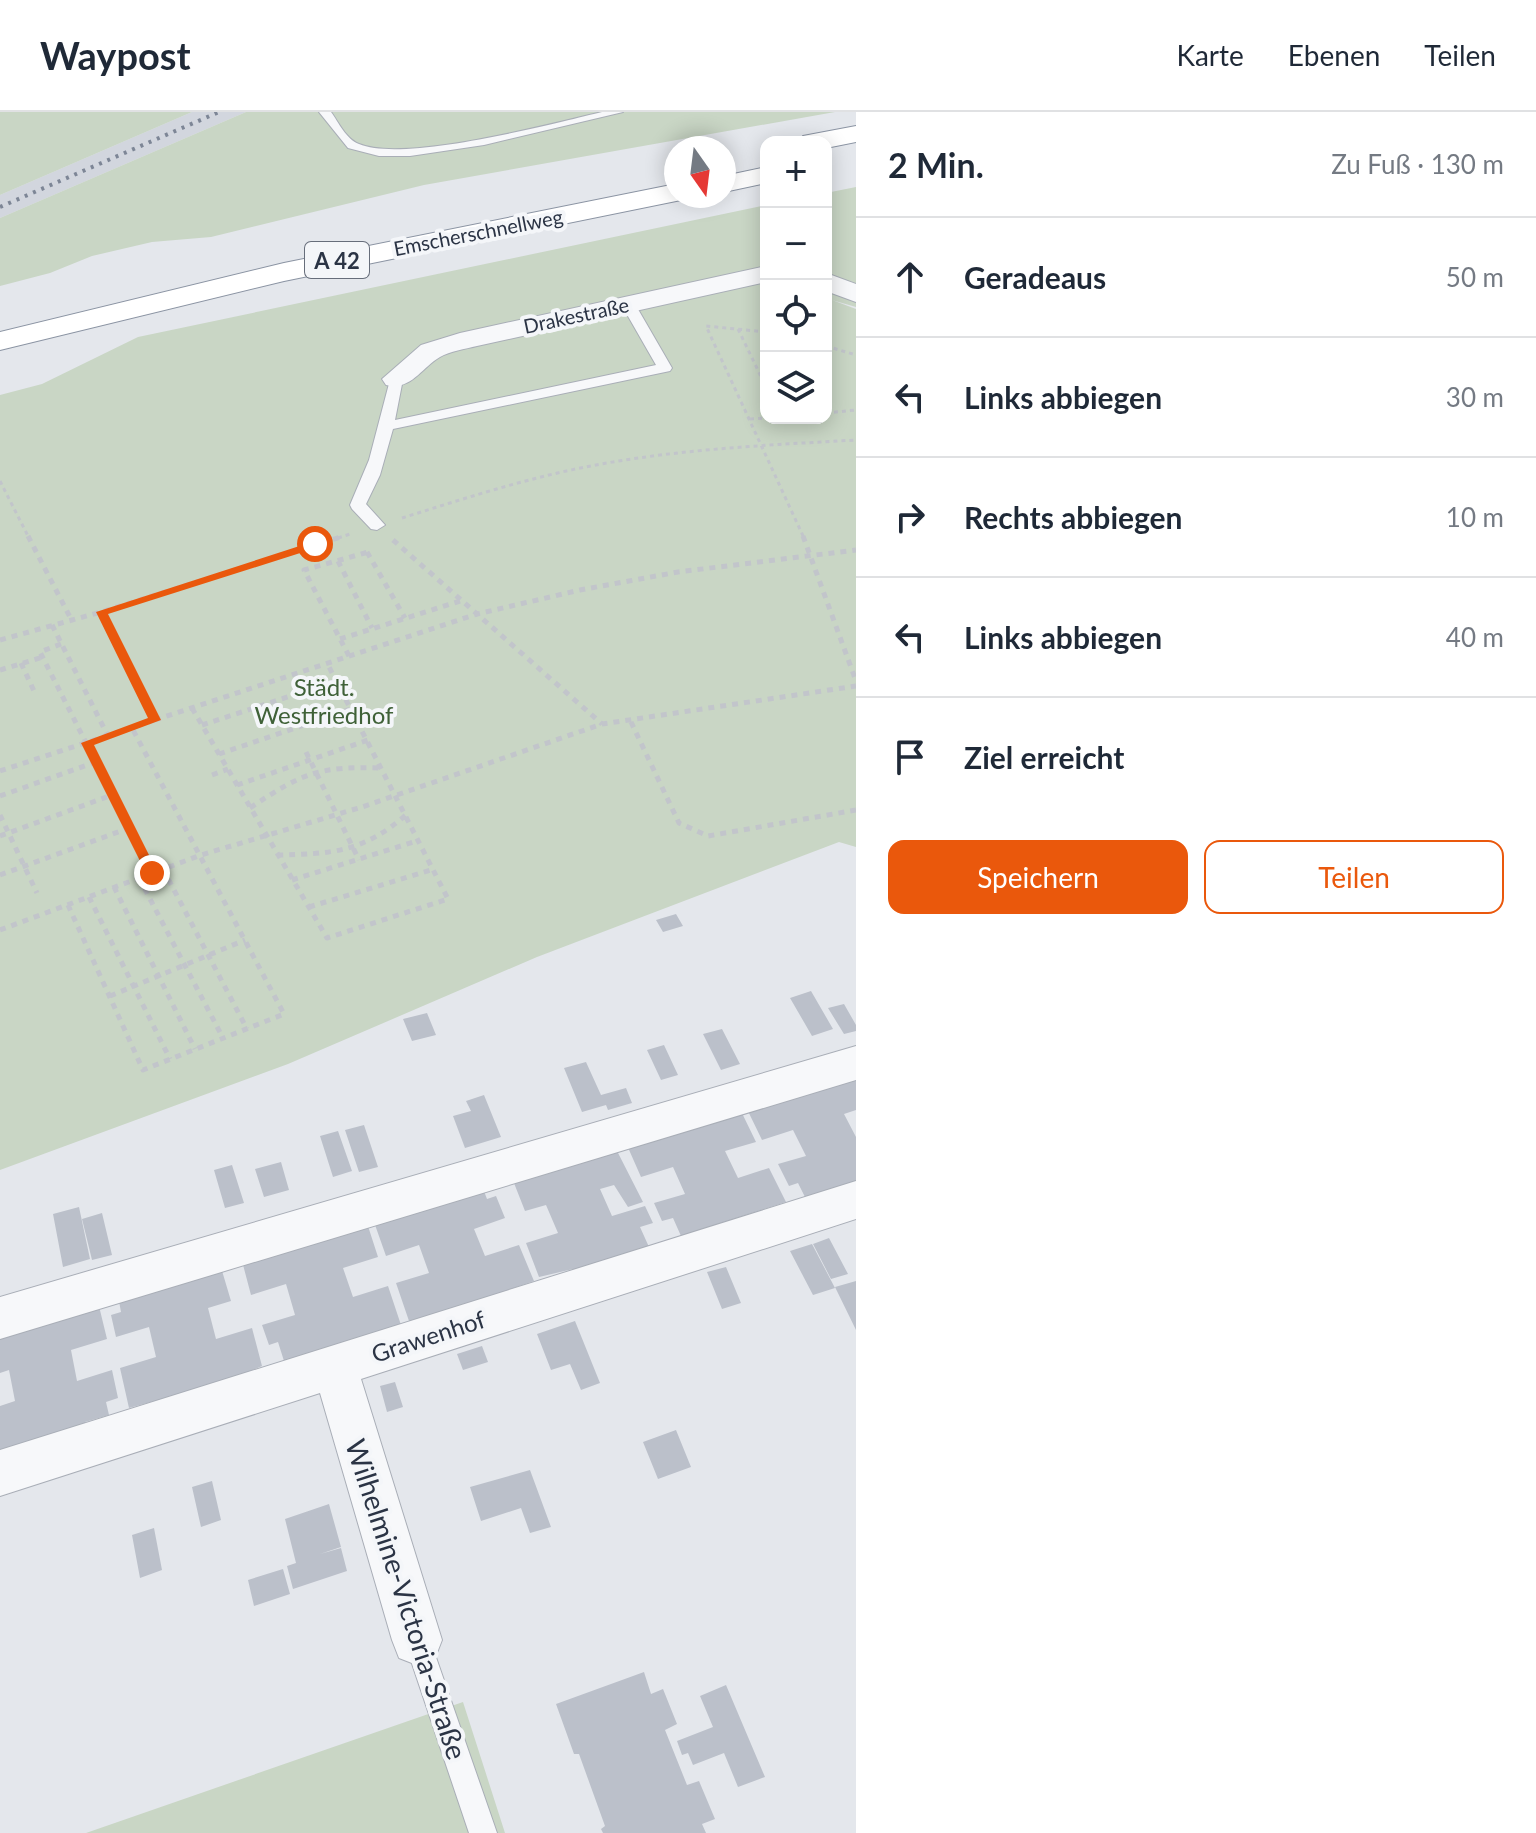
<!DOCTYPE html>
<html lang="de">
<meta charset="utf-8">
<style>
:root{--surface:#fff;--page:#f2f2f3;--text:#1f2937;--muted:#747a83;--line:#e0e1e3;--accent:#ea580c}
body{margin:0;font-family:Lato,sans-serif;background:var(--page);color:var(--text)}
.controls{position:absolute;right:24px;top:24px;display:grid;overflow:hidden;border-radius:16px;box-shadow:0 4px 20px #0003}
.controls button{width:72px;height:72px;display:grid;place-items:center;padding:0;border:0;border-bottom:2px solid var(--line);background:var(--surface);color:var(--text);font:40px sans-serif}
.compass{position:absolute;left:664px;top:24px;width:72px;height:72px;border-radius:50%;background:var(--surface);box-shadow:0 4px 20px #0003;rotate:166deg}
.stop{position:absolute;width:24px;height:24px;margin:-18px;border:6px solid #ea580c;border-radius:50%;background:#fff}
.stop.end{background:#ea580c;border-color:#fff;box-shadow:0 2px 8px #0008}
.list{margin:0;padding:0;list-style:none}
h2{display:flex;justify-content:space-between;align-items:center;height:104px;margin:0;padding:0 32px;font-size:34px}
h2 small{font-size:26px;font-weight:400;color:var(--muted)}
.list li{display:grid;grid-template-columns:52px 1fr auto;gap:24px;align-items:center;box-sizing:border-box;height:120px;padding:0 32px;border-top:2px solid var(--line)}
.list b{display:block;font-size:30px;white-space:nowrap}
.list em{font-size:26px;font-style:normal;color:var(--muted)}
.actions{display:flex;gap:16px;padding:24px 32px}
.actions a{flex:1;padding:18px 0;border:2px solid var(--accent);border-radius:16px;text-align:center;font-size:28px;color:var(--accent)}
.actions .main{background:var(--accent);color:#fff}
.icon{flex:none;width:44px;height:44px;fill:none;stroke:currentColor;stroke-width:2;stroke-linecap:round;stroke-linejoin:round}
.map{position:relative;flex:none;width:856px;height:1721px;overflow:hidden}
header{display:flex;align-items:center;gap:48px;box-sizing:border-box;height:112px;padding:0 40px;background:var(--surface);border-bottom:2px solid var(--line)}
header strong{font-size:38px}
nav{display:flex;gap:44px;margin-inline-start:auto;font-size:28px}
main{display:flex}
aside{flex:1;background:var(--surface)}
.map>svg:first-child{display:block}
</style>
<header>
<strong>Waypost</strong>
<nav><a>Karte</a><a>Ebenen</a><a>Teilen</a></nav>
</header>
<main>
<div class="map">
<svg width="856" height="1721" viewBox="0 0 856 1721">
<rect width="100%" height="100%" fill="#e4e7ec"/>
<path fill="#d2d6de" d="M192,0h54l-246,106v-23z"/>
<path fill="#c9d6c5" d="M0,0h192l-192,83z
M246,0h589l-411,73 -213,52 -59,5 -60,14 -42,17 -50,13v-68z
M856,75v120l-24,-7 24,9v538l-17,-5 -302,115 -249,107 -288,106v-775l42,-11 96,-47 628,-132v213h60v-225z
M463,1590l42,131h-419z"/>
<path fill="#bbc0ca" d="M676,802l7,12 -20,6 -7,-12z
M811,879l22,38 -21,7 -22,-38z
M844,892l12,21v6l-12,3 -16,-26z
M427,901l9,22 -24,6 -9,-22z
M722,917l18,35 -19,6 -18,-36z
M664,933l14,30 -17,5 -14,-30z
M586,950l15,33 25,-7 6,15 -24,7 -2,-5 -24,7 -18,-44z
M856,962v36l-12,4 12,23v46l-51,14 -7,-14 -9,3 -11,-22 28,-8 -13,-26 -31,10 -16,-33z
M484,983l17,42 -36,11 -12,-32 18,-5 -5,-10z
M740,997l16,33 -31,9 13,27 31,-10 17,34 -105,34 -8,-18 -11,3 -8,-18 31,-9 -12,-27 -32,10 -15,-34z
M364,1013l14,42 -19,5 -14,-42z
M338,1019l14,40 -19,6 -13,-41z
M615,1035l28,55 -15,5 -14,-22 -14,4 12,27 33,-10 8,17 -13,4 9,20 -75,25 -1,-3 -34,8 -13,-34 32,-10 -12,-28 -21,6 -13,-33z
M281,1050l8,28 -25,7 -9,-28z
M232,1053l12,38 -19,5 -11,-38z
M482,1074l5,13 9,-3 9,22 -31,11 11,27 34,-11 15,36 -35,12 1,2 -91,26 -13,-38 33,-10 -10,-28 -33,11 -12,-34z
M79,1095l11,52 -27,8 -10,-53z
M102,1101l10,42 -20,5 -10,-41z
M367,1111l11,34 -35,11 10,29 35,-11 13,39 -117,36 -6,-19 -9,3 -7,-20 33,-10 -9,-31 -35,11 -9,-34z
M829,1126l19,36 -17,5 -18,-35z
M812,1132l23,44 -22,7 -23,-44z
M220,1152l11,37 -23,7 8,31 36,-11 10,38 -35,15 -98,27 -9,-40 36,-11 -7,-30 -33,10 -5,-22 10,-3 -3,-16z
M726,1155l15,36 -19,6 -15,-37z
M856,1169v49l-21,-43z
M98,1190l9,37 -36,11 6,31 35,-11 6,28 -12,4 3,13 -24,7v3l-85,25v-44l15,-5 -6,-31 -9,3v-43z
M575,1209l25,62 -19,7 -11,-26 -19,6 -14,-36z
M482,1234l6,16 -25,8 -6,-16z
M395,1270l8,25 -16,5 -7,-26z
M676,1318l15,37 -33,12 -15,-37z
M530,1358l21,57 -21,6 -9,-25 -40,13 -11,-34z
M212,1369l9,39 -20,7 -9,-40z
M329,1392l12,43 -21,7 21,-6 6,23 -54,18 -6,-23 9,-3 -11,-44z
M154,1416l8,42 -22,8 -8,-43z
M283,1457l7,25 -36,12 -6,-26z
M644,1560l7,22 12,-5 14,35 -12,6 22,55 12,-4 16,38 -13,5 4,9h-103l-2,-4 4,-3 -26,-72h-5l-18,-50z
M726,1573l39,92 -27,10 -14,-34 -31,12 -5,-12 -6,2 -5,-14 36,-14 -13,-31z"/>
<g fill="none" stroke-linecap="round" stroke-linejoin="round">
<defs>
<path id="service" d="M319,0h12c8,11 15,27 28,32 44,19 193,-20 243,-32h21l-139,33 -74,11h-31l-31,-8z
M628,188l7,4 37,64 -2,3 -277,58 -13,46 -14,29 19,21 -8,5 -6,-1 -19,-20 -2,-4 19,-45 22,-84h10l2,3 -8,41 261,-55 -35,-61z
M417,1515l9,4 4,9 67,193h-28l-65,-193 4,-9z"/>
<path id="minor" d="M766,154v16l-289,64c-12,3 -27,5 -37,11 -19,11 -29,34 -54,28l-4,-6 39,-34 39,-12z
M826,161l30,11v18l-30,-11z
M856,934v34l-856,259v-42z
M856,1069v38l-495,160 81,261 -7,18 -18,7 -18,-7 -7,-18 -72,-247 -320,103v-46z"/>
<path id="motorway" d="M856,14v16l-30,6v-6h-27l4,-6z
M766,55v16l-42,9v-16z
M676,72v12h12l-2,3 -402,82 -284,69v-18l284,-69z"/>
</defs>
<use href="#service" stroke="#a9aeb7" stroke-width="2"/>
<use href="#minor" stroke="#a9aeb7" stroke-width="2"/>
<use href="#motorway" stroke="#8b94a3" stroke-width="2"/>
<path stroke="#c2c5cb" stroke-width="3" stroke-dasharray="4 4" stroke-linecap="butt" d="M738,217l28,58
M766,220l-60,-6 98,212
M826,234l30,9
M826,301l30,-3
M750,307l16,-1
M0,369l29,57
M402,406c64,-20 128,-41 194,-53 85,-16 173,-20 260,-25
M338,426l12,-4"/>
<path stroke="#c2c5cb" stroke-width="5" stroke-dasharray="6 6" stroke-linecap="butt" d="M28,424l43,83
M803,424l53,145
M393,428l209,184
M367,440l38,66
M338,449l34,67
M52,513l56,111
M340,527l120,-38
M0,528l101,-28 243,-76
M61,532l-21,8 112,221
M349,544l-45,-86 68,-19
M21,551l13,28
M0,558l43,-13
M192,596l135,230 121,-39 -121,-236
M155,608l322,-106 103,-24 98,-18 178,-22
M631,610l48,101 29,13 148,-26
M202,613l134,-44
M306,640l53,108
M219,642l132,-45
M0,659l155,-51 -54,-108
M212,663l16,-6
M237,673l131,-45
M0,684l96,-34
M250,696c52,-35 69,-42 132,-40
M0,703l37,78
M0,724l112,-41
M277,743c55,-1 87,-3 130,-41
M163,757l84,160
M0,763l129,-47
M139,766l84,160
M292,768l128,-40
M114,775l81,162
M89,785l81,162
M68,793l75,165 141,-56 -152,-286
M309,795l125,-38
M0,818l201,-75 161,-48 240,-83 254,-38
M110,884l135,-56"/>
<use href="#service" fill="#f7f8fa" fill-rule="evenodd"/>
<use href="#minor" fill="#f7f8fa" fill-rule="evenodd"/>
<use href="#motorway" fill="#fff" fill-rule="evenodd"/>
<path stroke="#7d8696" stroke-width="4" stroke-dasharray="3 6" stroke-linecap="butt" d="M0,95l219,-95"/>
</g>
<path fill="#ea580c" d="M315,429l6,3 -2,3 -211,67 53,106 -67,25 64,128 -6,5 -4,-1 -67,-134 67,-25 -52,-106z"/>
<g text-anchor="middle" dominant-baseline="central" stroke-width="8" stroke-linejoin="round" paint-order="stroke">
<g font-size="20" fill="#2b3445" stroke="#f4f6f9">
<text transform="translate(478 120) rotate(-11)">Emscherschnellweg</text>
<text transform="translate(576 203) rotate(-12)">Drakestraße</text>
</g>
<rect fill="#f4f6f9" stroke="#676e7b" stroke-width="2" x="305" y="130" width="64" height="36" rx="6"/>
<g font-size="22" font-weight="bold" fill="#2b3445">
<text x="337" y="148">A 42</text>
</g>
<g font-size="24" fill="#3f6138" stroke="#f4f6f9">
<text x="324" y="574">Städt.<tspan x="324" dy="28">Westfriedhof</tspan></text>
</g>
<g font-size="24" fill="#2b3445" stroke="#f4f6f9">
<text transform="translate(428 1224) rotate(-18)">Grawenhof</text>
</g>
<g font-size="28" fill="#2b3445" stroke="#f4f6f9">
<text transform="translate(407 1487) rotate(72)">Wilhelmine-Victoria-Straße</text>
</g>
</g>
</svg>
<div class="controls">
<button>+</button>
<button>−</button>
<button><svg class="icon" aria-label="locate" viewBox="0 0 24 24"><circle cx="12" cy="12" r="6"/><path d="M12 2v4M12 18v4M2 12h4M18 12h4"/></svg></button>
<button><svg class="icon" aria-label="layers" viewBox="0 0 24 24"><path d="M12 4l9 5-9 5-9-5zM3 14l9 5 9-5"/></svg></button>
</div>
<svg class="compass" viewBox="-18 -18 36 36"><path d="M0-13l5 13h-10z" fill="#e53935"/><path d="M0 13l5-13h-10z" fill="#747a83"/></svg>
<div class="stop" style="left:315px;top:432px"></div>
<div class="stop end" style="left:152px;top:761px"></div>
</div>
<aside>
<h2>2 Min.<small>Zu Fuß · 130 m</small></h2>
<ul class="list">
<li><svg class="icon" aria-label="ahead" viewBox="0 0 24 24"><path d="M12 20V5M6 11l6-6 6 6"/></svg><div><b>Geradeaus</b></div><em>50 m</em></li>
<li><svg class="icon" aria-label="left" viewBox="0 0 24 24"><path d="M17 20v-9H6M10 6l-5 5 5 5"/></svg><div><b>Links abbiegen</b></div><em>30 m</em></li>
<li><svg class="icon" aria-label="right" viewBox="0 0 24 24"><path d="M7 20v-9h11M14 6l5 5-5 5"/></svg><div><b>Rechts abbiegen</b></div><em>10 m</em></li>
<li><svg class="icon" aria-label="left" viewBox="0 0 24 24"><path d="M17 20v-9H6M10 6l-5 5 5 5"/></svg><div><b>Links abbiegen</b></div><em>40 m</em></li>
<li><svg class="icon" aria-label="arrive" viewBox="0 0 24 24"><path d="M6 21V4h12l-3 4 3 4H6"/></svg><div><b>Ziel erreicht</b></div></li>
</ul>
<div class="actions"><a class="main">Speichern</a><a>Teilen</a></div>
</aside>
</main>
